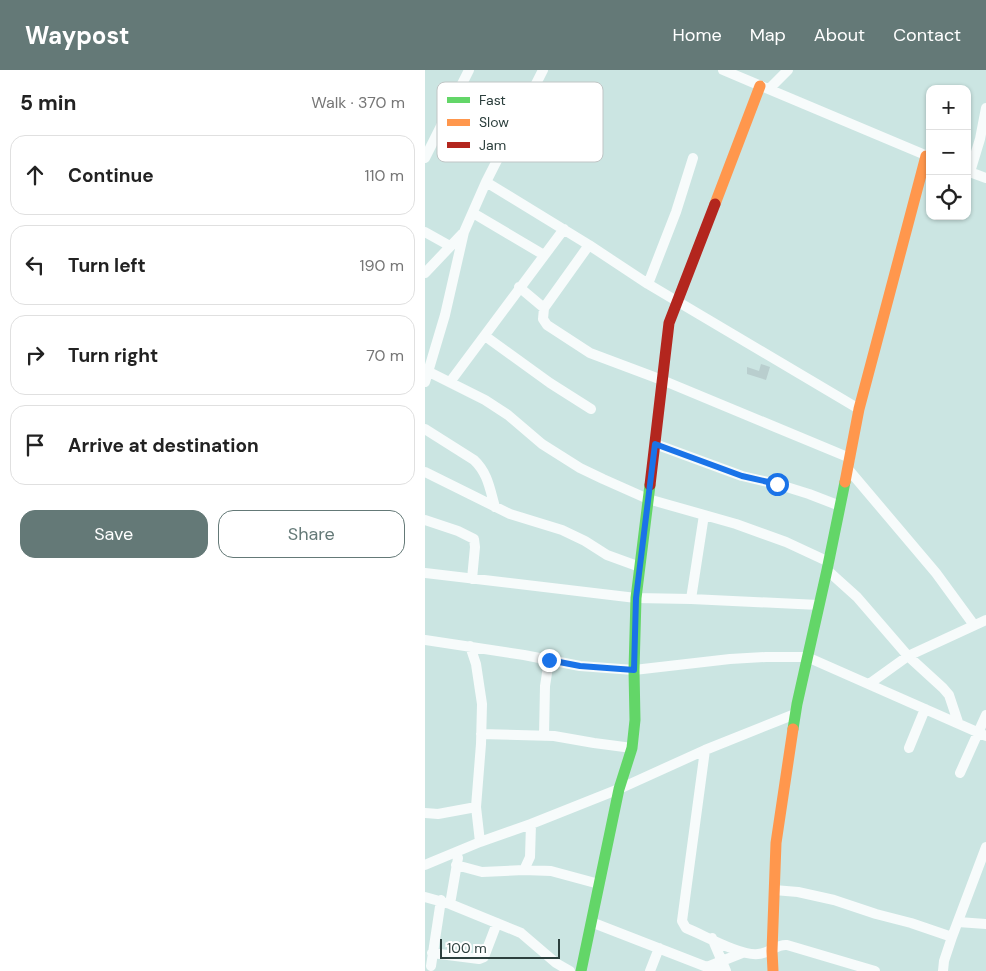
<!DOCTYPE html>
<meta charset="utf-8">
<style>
:root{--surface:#fff;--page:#f6f6f6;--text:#222;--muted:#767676;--line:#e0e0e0;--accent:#647977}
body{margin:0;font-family:"DM Sans",sans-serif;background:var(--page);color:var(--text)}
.controls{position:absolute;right:15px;top:15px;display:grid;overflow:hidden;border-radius:10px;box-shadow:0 1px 4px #0004}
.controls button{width:45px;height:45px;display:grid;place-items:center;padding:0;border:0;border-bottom:1px solid var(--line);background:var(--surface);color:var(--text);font:25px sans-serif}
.scale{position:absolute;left:15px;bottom:12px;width:120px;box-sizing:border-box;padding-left:5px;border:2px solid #2c3f3d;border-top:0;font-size:14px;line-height:18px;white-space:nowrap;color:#2c3f3d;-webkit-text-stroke:4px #fff;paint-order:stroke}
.stop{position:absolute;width:15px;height:15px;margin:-11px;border:4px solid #1a73e8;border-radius:50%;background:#fff}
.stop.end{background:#1a73e8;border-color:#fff;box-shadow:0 1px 5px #0008}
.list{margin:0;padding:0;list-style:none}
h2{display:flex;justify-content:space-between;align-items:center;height:65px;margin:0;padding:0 20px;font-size:21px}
h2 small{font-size:16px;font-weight:400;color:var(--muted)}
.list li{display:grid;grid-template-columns:32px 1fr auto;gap:15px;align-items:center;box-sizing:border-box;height:80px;margin:0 10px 10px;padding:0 10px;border:1px solid var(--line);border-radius:15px}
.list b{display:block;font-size:19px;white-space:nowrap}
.list em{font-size:16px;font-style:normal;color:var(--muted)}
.actions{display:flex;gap:10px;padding:15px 20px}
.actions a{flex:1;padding:11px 0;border:1px solid var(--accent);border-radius:15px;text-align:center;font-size:18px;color:var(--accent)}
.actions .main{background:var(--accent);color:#fff}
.icon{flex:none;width:28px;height:28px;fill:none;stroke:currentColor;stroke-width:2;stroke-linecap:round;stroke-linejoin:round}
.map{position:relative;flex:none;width:561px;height:901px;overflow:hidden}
header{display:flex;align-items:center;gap:30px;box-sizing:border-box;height:70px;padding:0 25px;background:var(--accent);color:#fff}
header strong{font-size:24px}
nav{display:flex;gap:28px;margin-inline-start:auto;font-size:18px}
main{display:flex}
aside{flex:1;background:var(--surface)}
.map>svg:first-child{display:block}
</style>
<header>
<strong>Waypost</strong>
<nav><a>Home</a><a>Map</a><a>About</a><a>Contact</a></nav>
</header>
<main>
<aside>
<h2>5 min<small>Walk · 370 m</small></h2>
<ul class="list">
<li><svg class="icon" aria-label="ahead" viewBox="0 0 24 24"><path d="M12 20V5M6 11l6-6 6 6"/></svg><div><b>Continue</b></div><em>110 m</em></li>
<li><svg class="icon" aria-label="left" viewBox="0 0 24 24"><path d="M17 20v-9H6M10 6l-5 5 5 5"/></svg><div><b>Turn left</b></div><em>190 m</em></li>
<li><svg class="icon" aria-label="right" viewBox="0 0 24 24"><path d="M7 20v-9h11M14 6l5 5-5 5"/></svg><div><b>Turn right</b></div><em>70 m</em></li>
<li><svg class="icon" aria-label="arrive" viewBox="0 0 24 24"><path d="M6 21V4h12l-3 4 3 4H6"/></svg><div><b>Arrive at destination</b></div></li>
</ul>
<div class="actions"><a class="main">Save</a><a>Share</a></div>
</aside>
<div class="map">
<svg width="561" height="901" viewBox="0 0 561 901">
<rect width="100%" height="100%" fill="#cbe5e2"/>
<path fill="#b9cece" d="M336,294l9,3 -4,13 -19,-6v-7l12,4z"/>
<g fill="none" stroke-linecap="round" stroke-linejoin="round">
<path stroke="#f7fbfb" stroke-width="10" d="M298,0l207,87
M344,19l19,-19
M0,88l44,-88
M542,101l19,7
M545,102l10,-33 6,-31
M61,112l103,63 59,39 211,125
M48,143l71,42
M0,162l25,14
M164,175l-45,63 -1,11 4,6 43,28 72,27 188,78
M0,203l39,-41
M223,214l28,-72 17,-54
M94,217l25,21
M60,266l65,47 41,26
M0,300l60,30 23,15 34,29 38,24 23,11 45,20 88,25 50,18 43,20
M0,312l20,-67 19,-83 22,-50 57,-112
M25,312l114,-153
M0,359l49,31c14,13 16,30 21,47
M230,374l87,32 35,8 32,10 31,12
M423,399l88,104 38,52
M0,402l85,42 52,16 23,11 22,14 33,12
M0,450l33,11 16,8 1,8 -3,32
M402,500l30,27 51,59 35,32 6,7 9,27
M0,503l211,25 55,1 128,6
M266,529l13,-84
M0,570l99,15 56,11 54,4 96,-11 36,-2h41l179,79
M45,576l6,18 6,40 -1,40 -5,63 4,35
M444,614l39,-28 78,-36
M56,664l73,2 40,7 38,5
M119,665l1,-49 4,-26
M484,678l16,-39
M280,680l-23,171 4,7c18,7 54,28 72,26 13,-1 18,-10 29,-9l88,26
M535,703l26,-58
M0,743l13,1 38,-7
M0,795l55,-23 51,-18 88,-35 86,-39 90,-36
M31,795l26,7 42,-2 27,1 48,13
M99,800l6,-13 1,-33
M349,820l24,2 36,8 42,14 35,9 41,14
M0,827l25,7 71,29 35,30 14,8
M25,834l8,-46
M166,852l126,49
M533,852l28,2
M287,868l14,33
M7,883l47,6 5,-2 13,-34
M6,896l10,-66
M282,897l35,-14
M225,901l9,-23
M518,901l1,-10 8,-24 34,-90"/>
<path stroke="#63d668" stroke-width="11" d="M368,659l4,-25 30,-134 18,-88
M156,901l38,-182 13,-41 3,-28 -1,-50 2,-72 14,-113"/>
<path stroke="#ff974d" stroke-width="11" d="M290,134l45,-118
M420,412l14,-73 67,-253
M348,901l-1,-20 4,-108 17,-114"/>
<path stroke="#b3261e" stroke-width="11" d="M225,415l19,-162 46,-119"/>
</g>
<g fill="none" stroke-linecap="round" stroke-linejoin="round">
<path stroke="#1a73e8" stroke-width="6" d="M124,590l31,6 54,4 2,-72 19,-154 87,32 35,8"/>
</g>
<rect x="12" y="12" width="166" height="80" rx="8" fill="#fff" stroke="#c0c5c5" stroke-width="1"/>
<rect x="22" y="27" width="23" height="6" fill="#63d668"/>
<rect x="22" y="49" width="23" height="7" fill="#ff974d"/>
<rect x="22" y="72" width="23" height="6" fill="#b3261e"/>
<g font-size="14" fill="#2c3f3d">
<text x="54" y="35">Fast</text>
<text x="54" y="57">Slow</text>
<text x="54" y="80">Jam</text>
</g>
</svg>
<div class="controls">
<button>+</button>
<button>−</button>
<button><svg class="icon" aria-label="locate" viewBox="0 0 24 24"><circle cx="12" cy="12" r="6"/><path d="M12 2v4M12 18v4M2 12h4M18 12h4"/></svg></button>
</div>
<div class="scale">100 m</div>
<div class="stop" style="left:352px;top:414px"></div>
<div class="stop end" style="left:124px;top:590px"></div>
</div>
</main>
